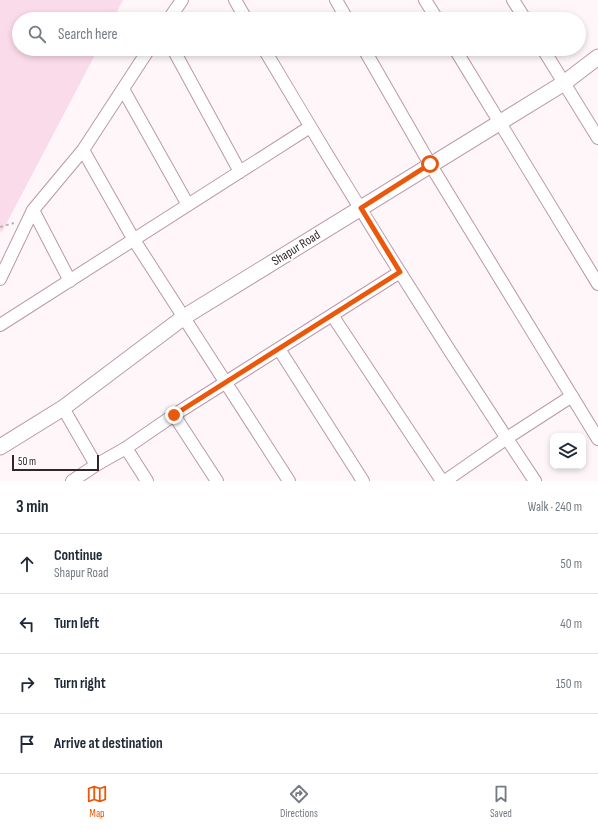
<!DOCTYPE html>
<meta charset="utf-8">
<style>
:root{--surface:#fff;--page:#f2f2f3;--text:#1f2937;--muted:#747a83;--line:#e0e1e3;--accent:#ea580c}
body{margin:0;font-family:"Sofia Sans Condensed",sans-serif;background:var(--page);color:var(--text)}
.controls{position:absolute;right:12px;bottom:12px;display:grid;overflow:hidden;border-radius:8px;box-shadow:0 2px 6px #0003}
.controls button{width:36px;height:36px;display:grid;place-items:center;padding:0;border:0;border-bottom:1px solid var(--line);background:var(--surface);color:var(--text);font:20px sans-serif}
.scale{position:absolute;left:12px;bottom:10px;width:87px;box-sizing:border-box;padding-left:4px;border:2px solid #32252b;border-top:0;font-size:11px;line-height:14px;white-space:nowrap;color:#32252b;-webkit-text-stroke:3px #fff;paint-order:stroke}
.stop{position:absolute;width:12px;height:12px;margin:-9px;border:3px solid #ea580c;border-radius:50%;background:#fff}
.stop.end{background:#ea580c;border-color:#fff;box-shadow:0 1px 4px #0008}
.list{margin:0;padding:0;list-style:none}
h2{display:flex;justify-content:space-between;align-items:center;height:52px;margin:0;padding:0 16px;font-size:17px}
h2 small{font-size:13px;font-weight:400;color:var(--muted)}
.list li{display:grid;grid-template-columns:26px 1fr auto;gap:12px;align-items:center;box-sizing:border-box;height:60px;padding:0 16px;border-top:1px solid var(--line)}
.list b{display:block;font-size:15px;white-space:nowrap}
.list p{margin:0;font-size:13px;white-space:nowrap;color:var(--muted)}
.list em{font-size:13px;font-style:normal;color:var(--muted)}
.icon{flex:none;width:22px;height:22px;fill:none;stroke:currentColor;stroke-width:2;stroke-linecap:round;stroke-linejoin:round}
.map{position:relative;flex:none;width:598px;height:481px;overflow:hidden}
.search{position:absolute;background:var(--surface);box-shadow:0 2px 6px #0003;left:12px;right:12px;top:12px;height:44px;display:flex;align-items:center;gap:10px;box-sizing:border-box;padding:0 14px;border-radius:22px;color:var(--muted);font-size:15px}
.sheet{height:292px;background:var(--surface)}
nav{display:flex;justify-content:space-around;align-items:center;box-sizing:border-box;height:56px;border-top:1px solid var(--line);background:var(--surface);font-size:11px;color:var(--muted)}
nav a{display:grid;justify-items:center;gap:2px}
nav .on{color:var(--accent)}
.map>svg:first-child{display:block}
</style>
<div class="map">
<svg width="598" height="481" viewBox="0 0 598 481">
<rect width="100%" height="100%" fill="#fef6f9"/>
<path fill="#fadbe9" d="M0,0h123l-10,19h-94v30h79l-96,183 -2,-1z"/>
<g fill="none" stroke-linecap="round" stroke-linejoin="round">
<defs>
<path id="minor" d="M235,0l11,19
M336,0l11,19
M425,0l12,19
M513,0l12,19
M169,19l13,-19
M173,49l67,123
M264,49c86,146 177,291 271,432
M364,49l66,115 168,275
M455,49l143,235
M543,49l55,89
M123,89l65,116
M83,150l51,90 155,241
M33,210l37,71
M0,279l33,-69 50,-60 66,-101
M332,315l110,166
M0,325l310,-198
M279,349l84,132
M63,408l33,57
M174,415l43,66
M126,448l21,33
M72,481l24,-16 30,-17 48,-33 226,-143
M445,481l62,-43 65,-42"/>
<path id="tertiary" d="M0,447l63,-39 121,-91 380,-234 34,-26"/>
</defs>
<use href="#minor" stroke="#bb98a9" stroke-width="14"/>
<use href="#tertiary" stroke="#bb98a9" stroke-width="17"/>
<path stroke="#bbb2b6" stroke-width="2" stroke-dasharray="3 3" stroke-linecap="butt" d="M0,227l14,-4"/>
<use href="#minor" stroke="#fff" stroke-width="12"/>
<use href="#tertiary" stroke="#fff" stroke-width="15"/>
</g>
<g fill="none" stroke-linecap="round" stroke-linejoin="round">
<path stroke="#ea580c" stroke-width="5" d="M174,415l226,-143 -39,-64 69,-44"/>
</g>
<g text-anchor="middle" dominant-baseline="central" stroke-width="4" stroke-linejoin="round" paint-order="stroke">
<g font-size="13" fill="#32252b" stroke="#fff">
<text transform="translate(296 248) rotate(-32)">Shapur Road</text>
</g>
</g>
</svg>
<div class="controls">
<button><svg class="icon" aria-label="layers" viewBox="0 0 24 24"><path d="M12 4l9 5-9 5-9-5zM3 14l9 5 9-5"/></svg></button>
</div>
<div class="scale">50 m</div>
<div class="stop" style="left:430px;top:164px"></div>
<div class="stop end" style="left:174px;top:415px"></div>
<div class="search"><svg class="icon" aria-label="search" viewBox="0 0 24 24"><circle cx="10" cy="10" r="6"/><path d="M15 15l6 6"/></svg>Search here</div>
</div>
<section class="sheet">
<h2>3 min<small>Walk · 240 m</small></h2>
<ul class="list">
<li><svg class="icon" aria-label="ahead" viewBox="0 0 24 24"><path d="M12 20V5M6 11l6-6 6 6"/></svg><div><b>Continue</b><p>Shapur Road</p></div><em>50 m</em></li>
<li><svg class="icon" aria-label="left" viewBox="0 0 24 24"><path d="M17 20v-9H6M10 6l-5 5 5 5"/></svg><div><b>Turn left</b></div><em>40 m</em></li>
<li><svg class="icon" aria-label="right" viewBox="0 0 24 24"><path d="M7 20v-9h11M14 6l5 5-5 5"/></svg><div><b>Turn right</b></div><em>150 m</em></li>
<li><svg class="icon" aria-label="arrive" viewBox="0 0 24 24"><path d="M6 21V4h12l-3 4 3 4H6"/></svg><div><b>Arrive at destination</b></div></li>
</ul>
</section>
<nav>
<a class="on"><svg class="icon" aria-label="map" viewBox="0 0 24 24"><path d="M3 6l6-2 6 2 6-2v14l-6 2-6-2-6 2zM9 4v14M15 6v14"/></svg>Map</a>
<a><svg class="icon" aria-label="directions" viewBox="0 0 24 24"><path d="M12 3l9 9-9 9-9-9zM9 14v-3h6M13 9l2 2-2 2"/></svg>Directions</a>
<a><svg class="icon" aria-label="saved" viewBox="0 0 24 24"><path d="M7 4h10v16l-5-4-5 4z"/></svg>Saved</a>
</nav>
